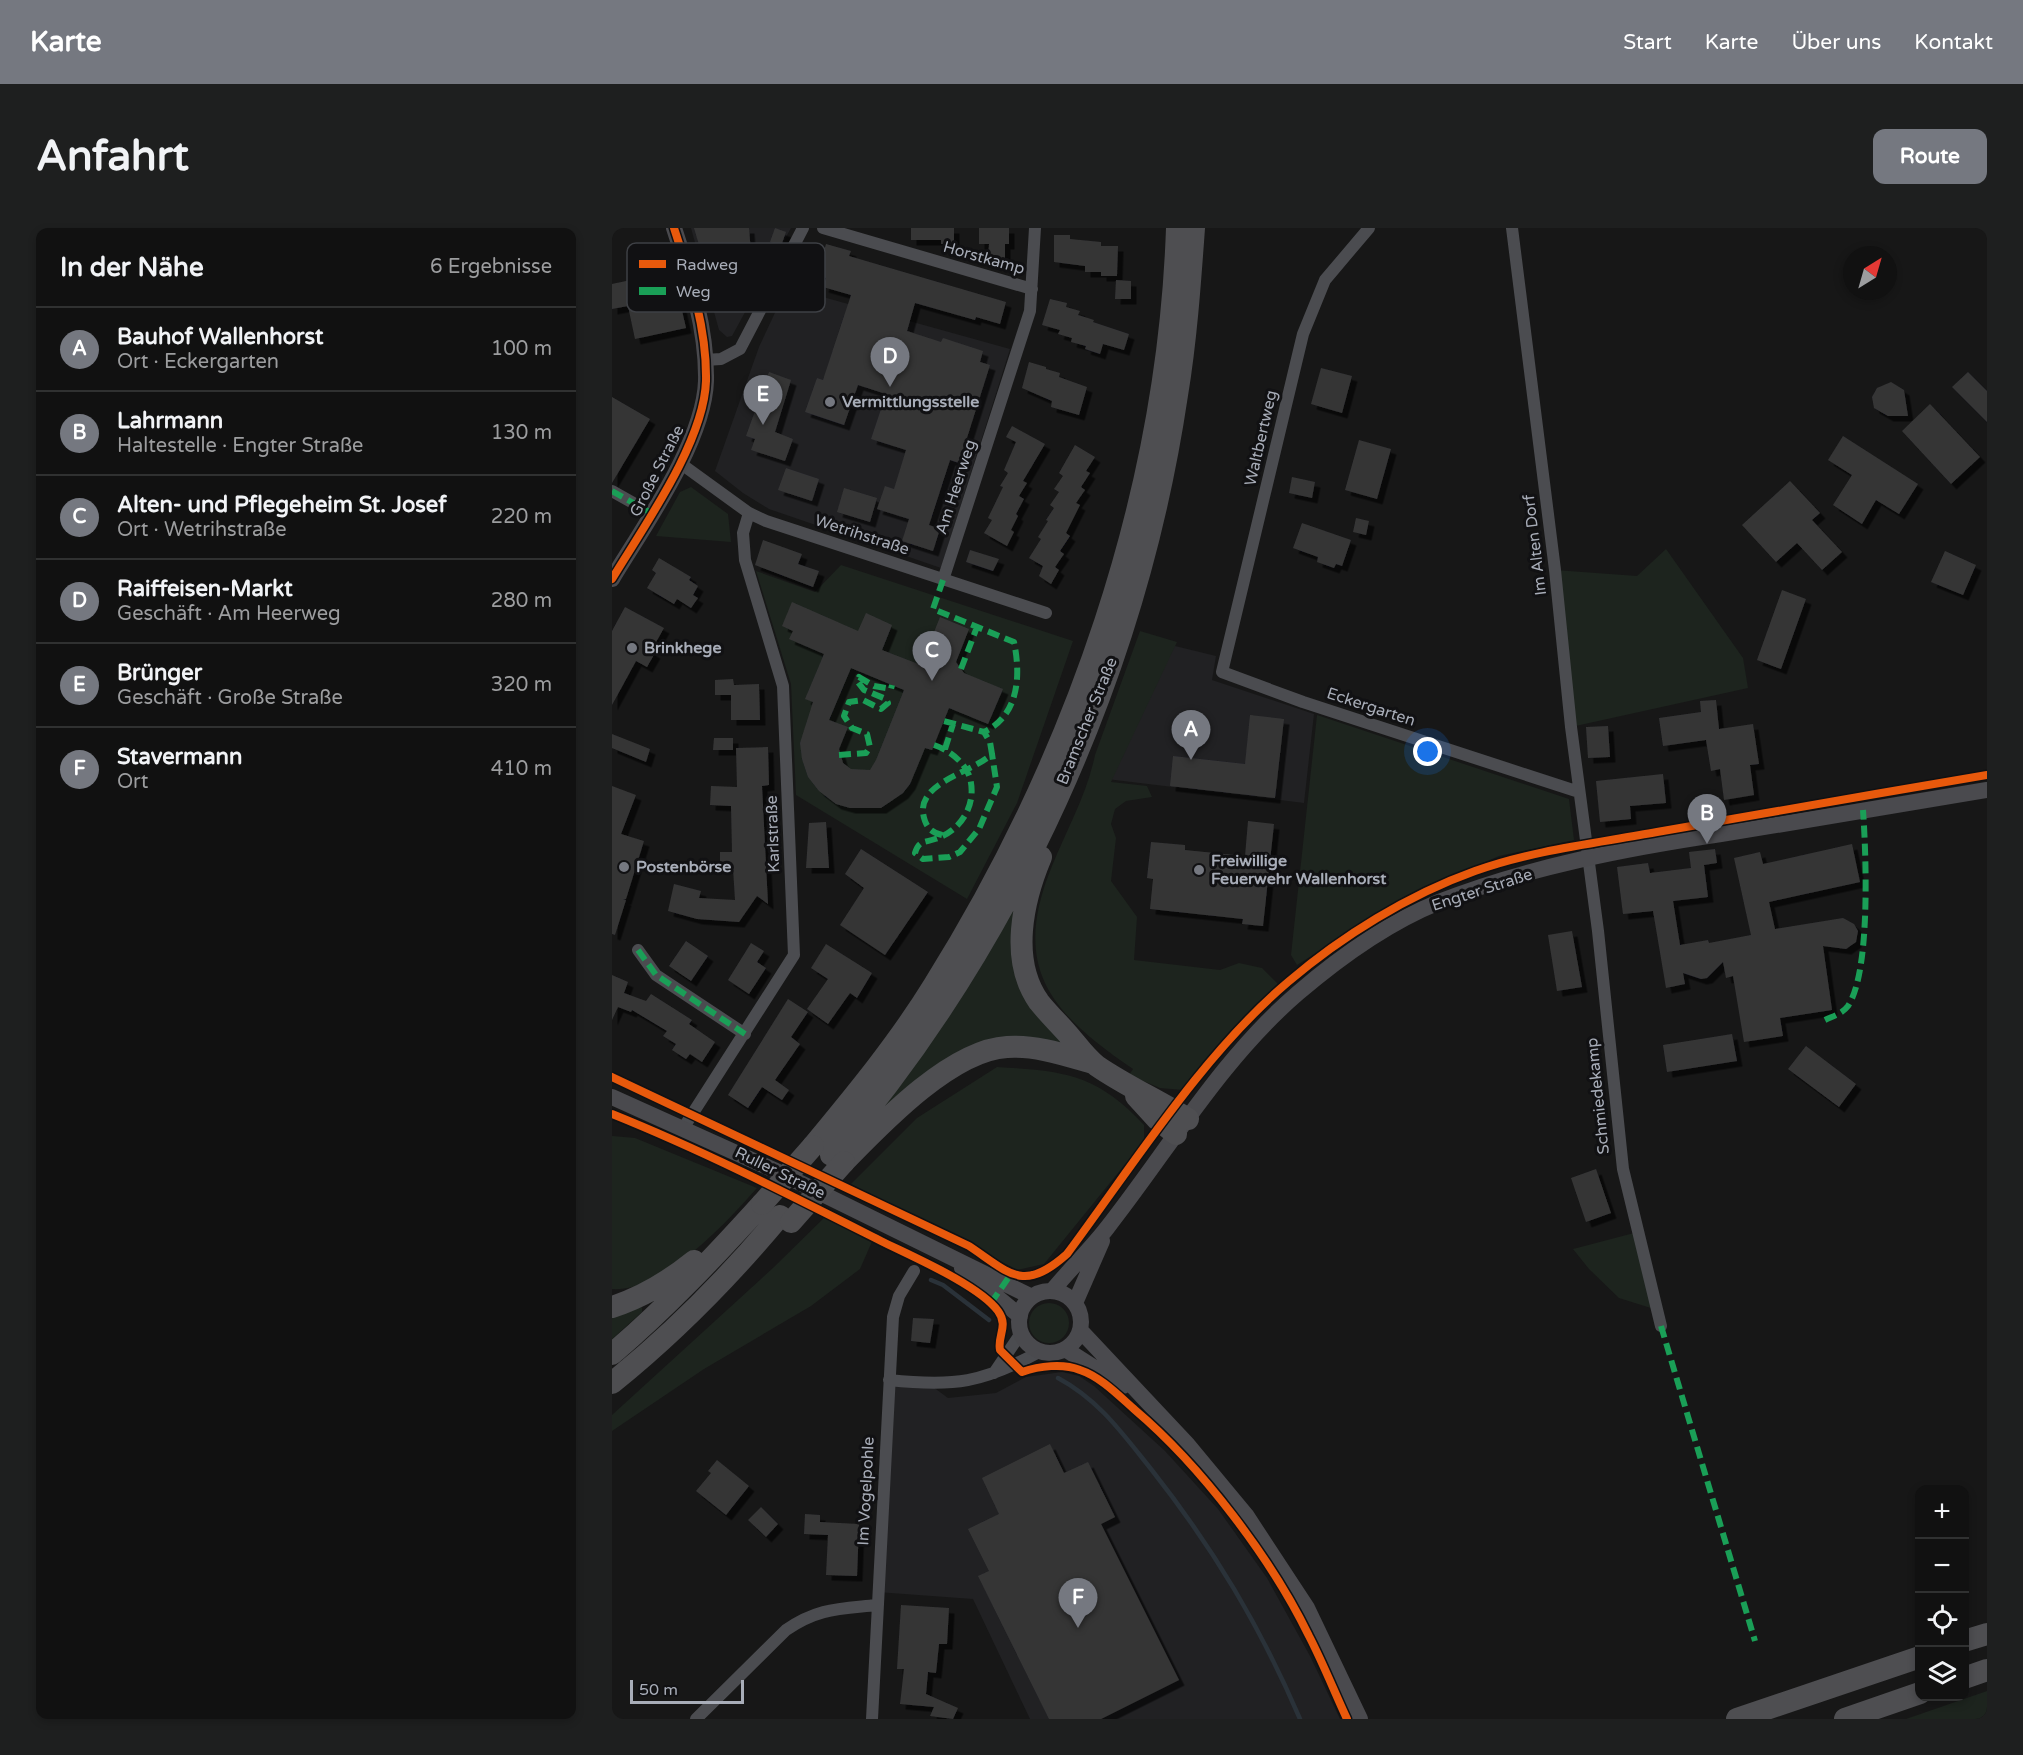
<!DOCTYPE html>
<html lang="de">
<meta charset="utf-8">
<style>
:root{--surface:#111;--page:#1e1f1f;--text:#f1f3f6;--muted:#9c9d9f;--line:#303131;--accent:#757880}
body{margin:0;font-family:"Varela Round",sans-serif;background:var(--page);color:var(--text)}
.controls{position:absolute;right:18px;bottom:18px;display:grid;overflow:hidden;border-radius:12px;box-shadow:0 3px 9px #0003}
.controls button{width:54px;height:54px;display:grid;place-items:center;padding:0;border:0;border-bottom:2px solid var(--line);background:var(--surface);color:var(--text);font:30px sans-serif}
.compass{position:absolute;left:1231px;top:18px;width:54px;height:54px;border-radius:50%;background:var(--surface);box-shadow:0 3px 9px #0003;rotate:37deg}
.scale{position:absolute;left:18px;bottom:15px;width:114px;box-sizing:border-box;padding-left:6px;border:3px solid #a8adb8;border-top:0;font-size:16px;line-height:21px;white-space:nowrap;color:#a8adb8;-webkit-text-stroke:4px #111113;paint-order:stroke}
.you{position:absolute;left:816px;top:524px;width:21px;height:21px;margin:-15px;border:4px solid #fff;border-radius:50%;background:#1a73e8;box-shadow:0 0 0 9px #1a73e833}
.badge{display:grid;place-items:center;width:39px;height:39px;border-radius:50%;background:var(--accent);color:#fff;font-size:20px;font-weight:700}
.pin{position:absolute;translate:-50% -50px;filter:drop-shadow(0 2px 3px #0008)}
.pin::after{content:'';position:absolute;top:32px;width:21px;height:18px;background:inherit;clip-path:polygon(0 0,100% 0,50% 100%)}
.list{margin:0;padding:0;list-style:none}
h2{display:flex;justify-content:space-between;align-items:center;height:78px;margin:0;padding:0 24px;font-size:26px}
h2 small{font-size:20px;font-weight:400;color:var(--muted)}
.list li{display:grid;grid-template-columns:39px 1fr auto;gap:18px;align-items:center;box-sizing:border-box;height:84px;padding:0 24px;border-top:2px solid var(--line)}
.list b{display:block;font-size:22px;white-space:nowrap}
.list p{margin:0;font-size:20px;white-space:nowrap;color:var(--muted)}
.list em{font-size:20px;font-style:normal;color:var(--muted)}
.icon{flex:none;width:33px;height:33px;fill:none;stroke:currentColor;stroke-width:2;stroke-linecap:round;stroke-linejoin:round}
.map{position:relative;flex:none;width:1375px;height:1491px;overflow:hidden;border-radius:12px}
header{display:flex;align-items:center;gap:36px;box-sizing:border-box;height:84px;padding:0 30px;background:var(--accent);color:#fff}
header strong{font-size:28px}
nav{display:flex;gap:33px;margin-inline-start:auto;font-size:21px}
.intro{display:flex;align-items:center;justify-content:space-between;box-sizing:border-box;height:144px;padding:0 36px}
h1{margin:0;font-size:42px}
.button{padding:15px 27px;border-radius:12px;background:var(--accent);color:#fff;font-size:21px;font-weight:700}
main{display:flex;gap:36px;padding:0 36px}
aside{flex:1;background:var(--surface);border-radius:12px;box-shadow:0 3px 9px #0003}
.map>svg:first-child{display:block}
</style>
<header>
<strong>Karte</strong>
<nav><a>Start</a><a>Karte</a><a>Über uns</a><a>Kontakt</a></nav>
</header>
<div class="intro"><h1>Anfahrt</h1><a class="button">Route</a></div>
<main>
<aside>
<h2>In der Nähe<small>6 Ergebnisse</small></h2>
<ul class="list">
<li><span class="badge">A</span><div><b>Bauhof Wallenhorst</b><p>Ort · Eckergarten</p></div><em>100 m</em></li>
<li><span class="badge">B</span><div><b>Lahrmann</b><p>Haltestelle · Engter Straße</p></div><em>130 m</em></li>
<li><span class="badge">C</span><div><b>Alten- und Pflegeheim St. Josef</b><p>Ort · Wetrihstraße</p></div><em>220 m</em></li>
<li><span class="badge">D</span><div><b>Raiffeisen-Markt</b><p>Geschäft · Am Heerweg</p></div><em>280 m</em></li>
<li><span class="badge">E</span><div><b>Brünger</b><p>Geschäft · Große Straße</p></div><em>320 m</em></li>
<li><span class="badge">F</span><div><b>Stavermann</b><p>Ort</p></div><em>410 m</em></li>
</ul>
</aside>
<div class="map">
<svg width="1375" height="1491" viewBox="0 0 1375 1491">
<defs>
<filter id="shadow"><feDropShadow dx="5.5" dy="5.5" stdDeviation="0" flood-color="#0009"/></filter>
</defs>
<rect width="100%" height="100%" fill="#171717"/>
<path fill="#212123" d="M79,0h100l-59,108 -5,1 -8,-7z
M175,59l223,62 -69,219 -172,-59 -26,-16 -28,-22 44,-124z
M559,417l45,11 -4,24 102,34 -10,89 -197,-24z
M450,1144l17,4 15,10 71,65 53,58 49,69 43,78 30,63h-310l-57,-120 -96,-7 12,-212 40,4 19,14 48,-5 30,-16z"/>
<path fill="#1d241e" d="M79,259l37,27 3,28 -75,-6 24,-44z
M1054,321l77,109 5,30 -177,39 -16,-157 82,6z
M229,337l232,76 -56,162 -50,96 -171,-104 -5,-111 -35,-113 59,21z
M528,403l37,11 -66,140 36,4 5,11 -26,4 -11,8 -4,15 5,14 -5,43 26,36 -3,43 86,10 19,-7 23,5 17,17 -75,76 -21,29 -23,-2 -31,-13 4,-6c-82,-56 -123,-101 -81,-203 15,-37 35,-72 43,-111z
M705,487l252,84 5,41 -75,16 -95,41 -107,68 -6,-10z
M413,652l-11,51 60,120 -91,-7 -128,94z
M385,839c66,4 99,6 147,58v16l-100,123 -27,6 -166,-86 66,-66z
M0,908l23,2 122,50c-31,35 -95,105 -145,101z
M216,986l46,23 -14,32 -49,37 -107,63 -92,62v-16l162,-148z
M1026,1004l16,77 -35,-11 -30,-29 -16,-20z
M417 1095a20 20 0 1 1 40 0a20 20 0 1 1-40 0Z
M30,1079v5l-30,27v-25z
M1375,1463v28h-81z"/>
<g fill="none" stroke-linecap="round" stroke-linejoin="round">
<path stroke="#2a3239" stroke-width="4.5" d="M319,1052l12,5 46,35
M446,1150c41,22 64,55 93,91 63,80 109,157 149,250"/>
</g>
<path fill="#353536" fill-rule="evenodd" filter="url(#shadow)" d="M82,0h55l5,64 -10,-5 -30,8z
M163,0l11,4 -5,14 -11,-4z
M299,0h43v16h-13v-4h-30z
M367,0h30v16h-4v15l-17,-1 1,-14h-10z
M442,7h16v4l31,3v4h17l-1,30h-16v-4h-16v-6l-31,-4z
M214,16l25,7 -2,5 157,46 -6,22 -24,-7 -1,3 -60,-17 -8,28 34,11 2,-4 40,13 -3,11 10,3 -31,98 -9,-3 -21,65 11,4 -7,22 -31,-10 7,-22 -32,-10 8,-23 9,3 12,-39 -35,-11 15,-45 -28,-9 -14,40 -39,-13 12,-34 6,2 28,-85 -28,-8 3,-9 -9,-3z
M61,43l13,57 -51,11 -7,-33 -16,3v-25z
M504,52l15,1v18h-16z
M438,71l17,4 -1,4 14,4 -2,4 16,5 -1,2 36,12 -5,16 -21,-6 -3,10 -15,-5 1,-3 -15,-4 1,-4 -14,-4 2,-4 -18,-5z
M417,134l17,5v2l14,4 -1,4 28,10 -8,28 -28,-8 1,-6 -30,-13z
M709,140l31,8 -10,37 -31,-9z
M157,144l22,8 -16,52 18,7 -8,22 -34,-11 4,-11 -9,-3z
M1356,144l19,19v31l-35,-35z
M1279,154l13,8 4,26h-20l-14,-8 -2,-11 5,-9z
M0,169l38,22 -38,64z
M1318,176l50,53 -29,27 -49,-53z
M400,198l33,18 -22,37 4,2 -8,13 5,3 -8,15 2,2 -7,14 3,2 -7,14 -23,-13 8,-13 -4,-2 15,-31 -3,-1 8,-13 -4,-3 12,-28 -10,-5z
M1231,208l75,48 -19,30 -23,-14 -14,24 -29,-19 19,-30 -24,-15z
M747,212l32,9 -14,50 -32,-9z
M463,217l20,12 -9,14 4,2 -9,14 4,3 -9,13 4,2 -14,28 4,3 -10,15 4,3 -9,13 4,3 -8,14 -12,-8 4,-10 -14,-8 12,-19 -3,-2 10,-16 -2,-1 8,-12 -4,-3 9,-13 -5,-3 9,-13 -4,-3z
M174,240l33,11 -7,22 -34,-11z
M680,249l23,5 -3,16 -23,-5z
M1178,253l30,32 -8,7 30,32 -20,18 -25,-27 -21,19 -34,-37z
M232,260l33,10 -7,24 -33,-10z
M744,290l13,3 -3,14 -13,-3z
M690,295l49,17 -9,26 -6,-2 -2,4 -17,-6 1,-5 -25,-9z
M151,312l39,14 -4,10 21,7 -6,16 -58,-22z
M358,322l29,9 -6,12 -27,-9z
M1333,323l31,14 -13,30 -32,-13z
M47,330l32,19 -2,3 9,6 -5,9 5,3 -7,10 -14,-9 -3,5 -27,-16 9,-15 -4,-3z
M1170,362l24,9 -25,70 -24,-9z
M180,374l66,29 8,-18 26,12 -10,25 39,15 19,-48 29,12 -13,33 8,11 39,16 -15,35 -39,-16 -17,42 -7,-2 -15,36 -7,9 -22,15h-31l-14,-4 -17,-13 -11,-14 -6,-18 -2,-16 13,-41 -8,-3 19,-45 -35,-15 4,-8 -11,-5zM239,440l53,22 -28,70 -6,10 -19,-1 -8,-6 -4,-14 9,-22 -19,-7z
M13,379l39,21 -13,23 4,2 -8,14 -11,-6 -24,44v-74z
M121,451l1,6 25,-1 1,36h-29v-25h-16v-15z
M1104,472l3,29 34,-5 6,40 -9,1 4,30 -30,5 -4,-31 -9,2 -5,-31 -43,6 -4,-28 42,-6 -1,-11z
M638,487l34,4 -9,79 -105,-12 3,-30 72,8z
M996,498l2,31 -22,1 -2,-31z
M0,506l38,15 -4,13 -34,-14z
M102,510h19v12h-20z
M156,519l1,38 -7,1 6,118 -11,-8 -18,26 -42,-3 -29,-8 6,-27 27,7 -2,7 36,2 -2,-32h-13v-16h12l-1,-46 -21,-1 1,-19 26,1 -1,-39z
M1051,546l3,29 -36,3 1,13 -31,3 -4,-41z
M0,558l24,9 -15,39 23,7 -18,58h-3l3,1 -11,35 -3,-1z
M636,593l26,3 -11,102 -21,-2 1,-5 -93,-10 3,-30 -6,-1 4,-36 34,3v5l60,6z
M214,594l3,46h-23l3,-45z
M1240,616l8,38 -91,20 6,27 68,-11 11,6 4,7 -2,11 -10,7 -23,-3 9,64 -52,8 3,18 -39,6 -11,-66 -7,2 -3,-16 -16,16 -6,1 -18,-6 2,11 -19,4 -13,-77 -30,3 -6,-47 31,-4 2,10 41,-5 -2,-16 26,-3 2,14 -13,2 4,32 -35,4 7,44 28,-5 1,3 42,-8 -17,-77 26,-6 3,12z
M249,621l67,43 -43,63 -45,-30 24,-37 -19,-14z
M960,703l10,56 -25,4 -9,-56z
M74,713l22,15 -17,25 -22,-15z
M139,715l13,8 -7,11 9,6 -17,26 -21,-14z
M214,716l46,29 -15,25 -7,-5 -22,31 -21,-15 21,-30 -17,-11z
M0,747l16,7 -4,11 22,8 5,-7 41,26 -3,4 26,18 -13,20 -12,-8 -4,5 -14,-9 4,-6 -13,-8 4,-5 -35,-21 -1,2 -13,-5 -6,13z
M176,771l20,13 -17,25 9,7 -25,36 14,10 -7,10 -20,-13 -14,21 -20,-13z
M1120,806l5,27 -70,11 -4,-27z
M1194,818l50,38 -17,23 -51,-38z
M984,941l15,44 -25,9 -15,-44z
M301,1090l21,1 -4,24 -19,-2z
M438,1216l14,29 24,-11 27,55 -14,7 78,156 -78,39h-52l-71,-143 11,-5 -21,-42 31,-15 -17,-36z
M105,1232l32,26 -23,29 -30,-24 15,-18 -3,-2z
M149,1279l17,17 -12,13 -18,-17z
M193,1286l15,1v7l39,2 -2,52 -31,-1 2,-40 -24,-1z
M289,1377l48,3 -2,36h-8l-3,29 -8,-1 -2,22 32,14 -5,11 -23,-3 4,-9 -34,-3 4,-35h-7z"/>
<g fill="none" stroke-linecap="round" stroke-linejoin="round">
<path stroke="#4b4c50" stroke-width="12" d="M211,0l209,61
M757,0l-44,52 -22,54 -81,338 81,30 276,90
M900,0l43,342 16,157 27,204 25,238 38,157
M93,132l16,-1 19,-10 63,-121
M68,235l69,50 17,8 280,92
M0,263l39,22
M331,352l87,-269 5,-83
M26,722l18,25 89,59
M72,899l110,-172 -11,-269 -38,-126 -2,-27 6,-20
M382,1145l27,-40
M277,1152c66,7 93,3 152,-29
M84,1491l90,-89c32,-22 53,-21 90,-25
M260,1491l21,-402 6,-21 15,-25"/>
<path stroke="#4a4a4e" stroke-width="16" d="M0,351c32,-53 92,-137 94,-198 1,-53 -16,-104 -32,-153
M0,869l162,73 258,127
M350,1040l58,48
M440,1063c18,-22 38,-41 55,-63 62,-79 114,-169 191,-235 42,-36 89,-70 141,-91 89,-35 188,-54 282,-68 89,-14 178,-30 266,-44
M407 1094a31 31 0 1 1 62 0a31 31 0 1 1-62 0Z
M463,1075l27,-62
M468,1102l108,115 58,70 61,93 53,111
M453,1121l58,37"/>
<path stroke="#4e4e51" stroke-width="22" d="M429,629c-18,43 -32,103 -2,145 8,10 18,20 27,30 10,11 19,25 31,34 29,20 61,34 91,53
M524,868l21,23 19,15
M201,918c43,-52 86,-104 121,-161 141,-225 234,-490 243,-757
M219,927c182,-212 305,-483 346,-760 9,-55 13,-111 17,-167
M232,934c37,-38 107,-112 163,-115 29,-2 58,8 86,16
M0,1079c31,-10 56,-25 82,-46
M0,1126c54,-46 102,-97 150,-150
M0,1155c62,-50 117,-106 168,-167
M1352,1413l23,-7
M1352,1450l23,-8
M1125,1491l183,-62
M1233,1491l75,-26"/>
<path stroke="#4e4e51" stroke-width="22" d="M150,976l51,-58
M179,994l53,-60"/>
<path stroke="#1a9f57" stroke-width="6" stroke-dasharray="12 6" stroke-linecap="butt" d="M0,263l39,22
M331,352l-10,29 81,33c7,34 5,73 -30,90
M349,441l16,-42
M322,517c15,5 31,17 36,33 7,27 -9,53 -35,61 -11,4 -16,1 -20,14l8,6 26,-2 11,-5 19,-23 18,-42 -5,-33
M333,521l8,-25
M227,527l27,-2 4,-6 -3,-13 -15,-6 -8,-12 5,-14 14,-2 18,9 7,-6 -2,-4 -22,-9 -7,-9 2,-4 15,9 17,3 1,-4
M330,607c-9,-2 -14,-6 -17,-14 -14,-38 46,-47 67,-67l-2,-12 -6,-10 -40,-11
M26,722l18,25 89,59
M1213,792c8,-4 17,-6 23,-14 23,-35 18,-153 15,-196
M379,1075l20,-29
M1049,1098l94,315"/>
<defs>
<path id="cycleway" d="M0,351c32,-53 92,-137 94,-198 1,-53 -16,-104 -32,-153
M0,849l357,169c42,28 54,47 98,8 67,-90 135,-199 221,-272 54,-46 120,-87 187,-111 58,-21 123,-28 182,-39 110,-20 220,-38 330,-57
M0,886c92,37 180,82 269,127 30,15 98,44 117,70 11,15 -1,25 2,39l22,22c17,-6 41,-9 58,-2 21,7 39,26 55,40 66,56 136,148 174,226 14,27 25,55 38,83"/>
</defs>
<use href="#cycleway" stroke="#111113" stroke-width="11"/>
<use href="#cycleway" stroke="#e8590c" stroke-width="8"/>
</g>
<g fill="#757880" stroke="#111113" stroke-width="2">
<circle cx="218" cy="174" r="6"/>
<circle cx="20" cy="420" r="6"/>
<circle cx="12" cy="639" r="6"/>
<circle cx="587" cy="642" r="6"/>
</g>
<g text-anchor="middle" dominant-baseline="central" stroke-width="6" stroke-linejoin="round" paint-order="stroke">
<g font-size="16" fill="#a8adb8" stroke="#111113">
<text transform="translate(372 30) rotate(16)">Horstkamp</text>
<text transform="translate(649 210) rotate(-77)">Waltbertweg</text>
<text transform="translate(45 243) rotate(-63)">Große Straße</text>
<text transform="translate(344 259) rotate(-72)">Am Heerweg</text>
<text transform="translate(250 307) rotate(18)">Wetrihstraße</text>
<text transform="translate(923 317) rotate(-97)">Im Alten Dorf</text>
<text transform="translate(759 479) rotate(18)">Eckergarten</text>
<text transform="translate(475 493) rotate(-68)">Bramscher Straße</text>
<text transform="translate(161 606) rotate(-92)">Karlstraße</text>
<text transform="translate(870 662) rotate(-18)">Engter Straße</text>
<text transform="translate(986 868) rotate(-96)">Schmiedekamp</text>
<text transform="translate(168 945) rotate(26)">Ruller Straße</text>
<text transform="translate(254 1263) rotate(-87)">Im Vogelpohle</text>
</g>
<g font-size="16" font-weight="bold" fill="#a8adb8" stroke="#111113" text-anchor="start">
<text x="230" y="174">Vermittlungsstelle</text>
<text x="32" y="420">Brinkhege</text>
<text x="599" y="633">Freiwillige<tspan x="599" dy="18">Feuerwehr Wallenhorst</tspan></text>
<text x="24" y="639">Postenbörse</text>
</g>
</g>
<rect x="15" y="15" width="198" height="69" rx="9" fill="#111113" stroke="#3e4045" stroke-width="1.5"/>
<rect x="27" y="32" width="27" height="8" fill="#e8590c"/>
<rect x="27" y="59" width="27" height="8" fill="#1a9f57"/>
<g font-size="16" fill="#a8adb8">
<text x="64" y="42">Radweg</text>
<text x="64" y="69">Weg</text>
</g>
</svg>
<div class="controls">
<button>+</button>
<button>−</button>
<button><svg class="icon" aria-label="locate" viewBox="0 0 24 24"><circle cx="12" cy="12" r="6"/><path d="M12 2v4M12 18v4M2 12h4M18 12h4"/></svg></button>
<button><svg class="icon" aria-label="layers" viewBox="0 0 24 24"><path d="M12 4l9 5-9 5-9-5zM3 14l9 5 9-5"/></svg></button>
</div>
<svg class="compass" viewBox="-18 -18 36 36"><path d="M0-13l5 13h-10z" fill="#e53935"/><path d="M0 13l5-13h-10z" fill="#9c9d9f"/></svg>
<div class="scale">50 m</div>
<div class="you"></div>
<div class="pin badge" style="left:579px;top:532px">A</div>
<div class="pin badge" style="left:1095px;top:616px">B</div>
<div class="pin badge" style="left:320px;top:453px">C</div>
<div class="pin badge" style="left:278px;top:159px">D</div>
<div class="pin badge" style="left:151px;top:197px">E</div>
<div class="pin badge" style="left:466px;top:1400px">F</div>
</div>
</main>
